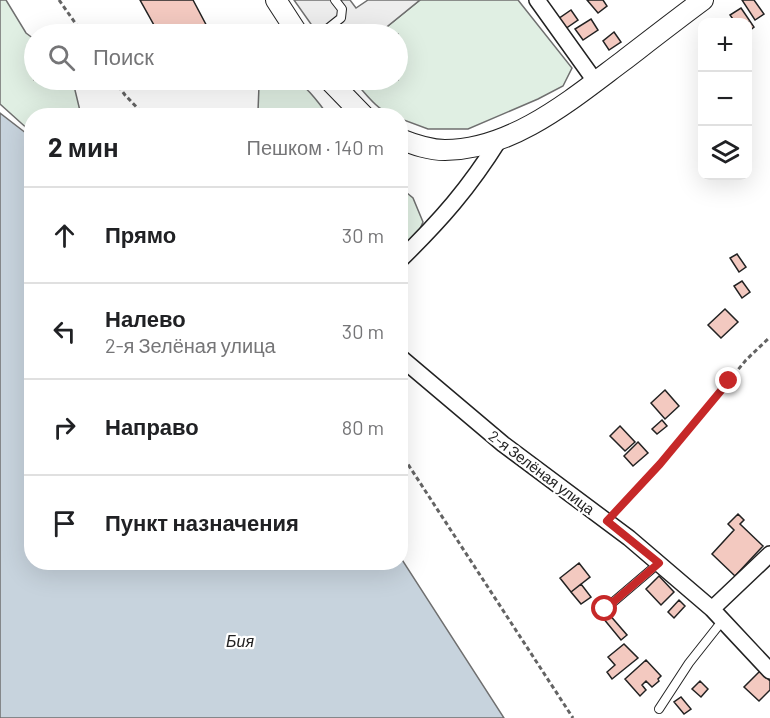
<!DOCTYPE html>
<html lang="ru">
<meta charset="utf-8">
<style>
:root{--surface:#fff;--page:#f6f6f6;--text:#202124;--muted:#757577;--line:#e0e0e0}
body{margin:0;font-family:Barlow,sans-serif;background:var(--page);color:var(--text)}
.controls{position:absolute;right:18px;top:18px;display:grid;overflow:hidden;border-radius:12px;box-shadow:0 6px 24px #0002}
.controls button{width:54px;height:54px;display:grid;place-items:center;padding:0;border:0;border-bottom:2px solid var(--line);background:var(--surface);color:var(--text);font:30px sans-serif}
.stop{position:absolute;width:18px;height:18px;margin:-14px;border:4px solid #c62828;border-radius:50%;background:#fff}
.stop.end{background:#c62828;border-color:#fff;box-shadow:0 2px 6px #0008}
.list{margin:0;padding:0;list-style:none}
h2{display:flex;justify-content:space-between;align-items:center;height:78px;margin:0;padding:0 24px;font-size:26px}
h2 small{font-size:20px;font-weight:400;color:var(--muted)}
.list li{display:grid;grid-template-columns:39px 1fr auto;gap:18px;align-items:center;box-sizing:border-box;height:96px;padding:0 24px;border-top:2px solid var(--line)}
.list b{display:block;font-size:22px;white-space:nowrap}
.list p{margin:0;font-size:20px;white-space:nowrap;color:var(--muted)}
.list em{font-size:20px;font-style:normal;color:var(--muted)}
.icon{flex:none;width:33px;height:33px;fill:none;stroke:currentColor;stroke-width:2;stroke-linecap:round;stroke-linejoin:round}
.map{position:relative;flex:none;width:770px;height:718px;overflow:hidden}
.search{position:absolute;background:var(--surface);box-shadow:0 6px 24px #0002;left:24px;top:24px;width:384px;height:66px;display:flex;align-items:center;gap:15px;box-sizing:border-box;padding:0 21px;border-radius:33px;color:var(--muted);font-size:22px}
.panel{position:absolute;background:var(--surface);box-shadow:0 6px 24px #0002;left:24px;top:108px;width:384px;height:462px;border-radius:24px}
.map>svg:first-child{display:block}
</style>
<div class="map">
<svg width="770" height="718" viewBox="0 0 770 718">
<rect width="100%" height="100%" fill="#fff"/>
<path fill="#e0efe3" stroke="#6f6f6f" stroke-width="1.5" d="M0,0h6l20,33 8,6v41h41l-1,6 7,29 -49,1 -1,16 -31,-28z
M420,0h98l54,68 -9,18 -25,13 -70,30h-40l-27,-10 -1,-3c-21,-1 -33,-22 -47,-36h45v-46h-20z
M276,80c31,0 34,13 52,35h-66l-4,-4 1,-25z
M401,188l12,10 10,24 -14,32 -8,5z"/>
<path fill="#ededed" stroke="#6f6f6f" stroke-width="1.5" d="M294,0h56l6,8 12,-8h52l-42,34h-60z"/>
<path fill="#c7d3dd" stroke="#6f6f6f" stroke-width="1.5" d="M0,113l31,24 1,425h368l1,-4 103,160h-504z"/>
<path fill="#f3c9c0" stroke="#222" stroke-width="1.5" d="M140,0h53l18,34h-52z
M587,0h16l4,6 -9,7z
M742,0h12l10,14 -9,6z
M741,8l13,19 -6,5v-10h-13l-5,-7z
M571,10l7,10 -13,9 -7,-10z
M591,19l7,11 -15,10 -8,-11z
M614,32l7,10 -12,8 -6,-9z
M737,254l9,13 -7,5 -9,-14z
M742,281l8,11 -8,6 -8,-12z
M725,309l13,13 -17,16 -13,-13z
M665,390l14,16 -14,13 -14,-16z
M662,420l5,6 -10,8 -5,-5z
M620,426l15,16 -10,9 -15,-15z
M638,442l10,11 -15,13 -9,-10z
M738,514l6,6 -4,4 23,22 -28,30 -23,-22 22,-24 -6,-6z
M579,563l11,14 -19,15 -11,-14z
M659,576l15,16 -13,13 -15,-16z
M581,584l10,13 -10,7 -10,-12z
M679,600l6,6 -11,12 -6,-6z
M608,613l19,22 -6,5 -18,-22z
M624,644l14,14 -26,21 -5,-7 8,-7 -7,-8z
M646,660l15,16 -3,3 1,2 -7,6 -6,-6 -4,4 4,5 -6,6 -15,-17z
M760,671l10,10v9l-11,11 -15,-14z
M700,681l8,8 -7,8 -9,-8z
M681,697l10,12 -7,5 -10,-12z"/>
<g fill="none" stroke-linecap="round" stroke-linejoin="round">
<defs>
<path id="lane" d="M321,34l20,-16 1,-9 -7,-9
M605,609l54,-46
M659,709l30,-46 34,-43"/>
<path id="street" d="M537,0l58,81
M400,260c41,-40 69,-72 99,-120
M400,357l103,87 126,94 83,71 58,62
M712,609l58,-55"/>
<path id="secondary" d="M276,0l22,34
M329,80l35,36
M400,139c15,6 29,11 45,11 67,0 127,-51 178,-89 26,-20 53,-41 80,-61"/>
</defs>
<use href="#lane" stroke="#222" stroke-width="10"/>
<use href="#street" stroke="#222" stroke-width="18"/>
<use href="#secondary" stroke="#222" stroke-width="22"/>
<path stroke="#646464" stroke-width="3" stroke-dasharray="4.5 3" stroke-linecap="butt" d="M59,0l24,34
M114,80l11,15 20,21
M400,452l173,266
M616,511l44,-47 86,-104 24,-23"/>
<use href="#lane" stroke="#fff" stroke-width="8"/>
<use href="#street" stroke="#fff" stroke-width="15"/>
<use href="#secondary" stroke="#fff" stroke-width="20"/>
</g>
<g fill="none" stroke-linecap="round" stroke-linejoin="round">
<path stroke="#c62828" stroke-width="8" d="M605,609l54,-46 -52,-42 53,-57 69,-83"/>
</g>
<g text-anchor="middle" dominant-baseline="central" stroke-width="4.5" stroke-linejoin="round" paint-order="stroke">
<g font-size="15" fill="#222" stroke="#fff">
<text transform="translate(542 472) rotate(37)">2-я Зелёная улица</text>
</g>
<g font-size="16" font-style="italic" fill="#222" stroke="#fff">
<text x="240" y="640">Бия</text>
</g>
</g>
</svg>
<div class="controls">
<button>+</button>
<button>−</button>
<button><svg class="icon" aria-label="layers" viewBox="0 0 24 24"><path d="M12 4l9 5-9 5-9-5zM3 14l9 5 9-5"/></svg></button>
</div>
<div class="stop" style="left:605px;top:609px"></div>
<div class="stop end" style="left:729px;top:381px"></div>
<div class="search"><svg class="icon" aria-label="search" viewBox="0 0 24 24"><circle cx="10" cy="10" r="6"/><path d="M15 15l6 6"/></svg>Поиск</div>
<section class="panel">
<h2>2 мин<small>Пешком · 140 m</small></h2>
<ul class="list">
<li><svg class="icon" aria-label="ahead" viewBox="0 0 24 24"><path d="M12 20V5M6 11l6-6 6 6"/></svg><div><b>Прямо</b></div><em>30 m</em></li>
<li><svg class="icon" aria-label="left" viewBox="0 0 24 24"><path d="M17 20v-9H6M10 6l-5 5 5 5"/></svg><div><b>Налево</b><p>2-я Зелёная улица</p></div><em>30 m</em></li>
<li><svg class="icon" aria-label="right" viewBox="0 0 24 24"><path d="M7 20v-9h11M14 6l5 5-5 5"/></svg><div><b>Направо</b></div><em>80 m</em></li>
<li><svg class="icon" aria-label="arrive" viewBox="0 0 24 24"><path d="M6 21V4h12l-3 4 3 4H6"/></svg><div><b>Пункт назначения</b></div></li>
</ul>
</section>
</div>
